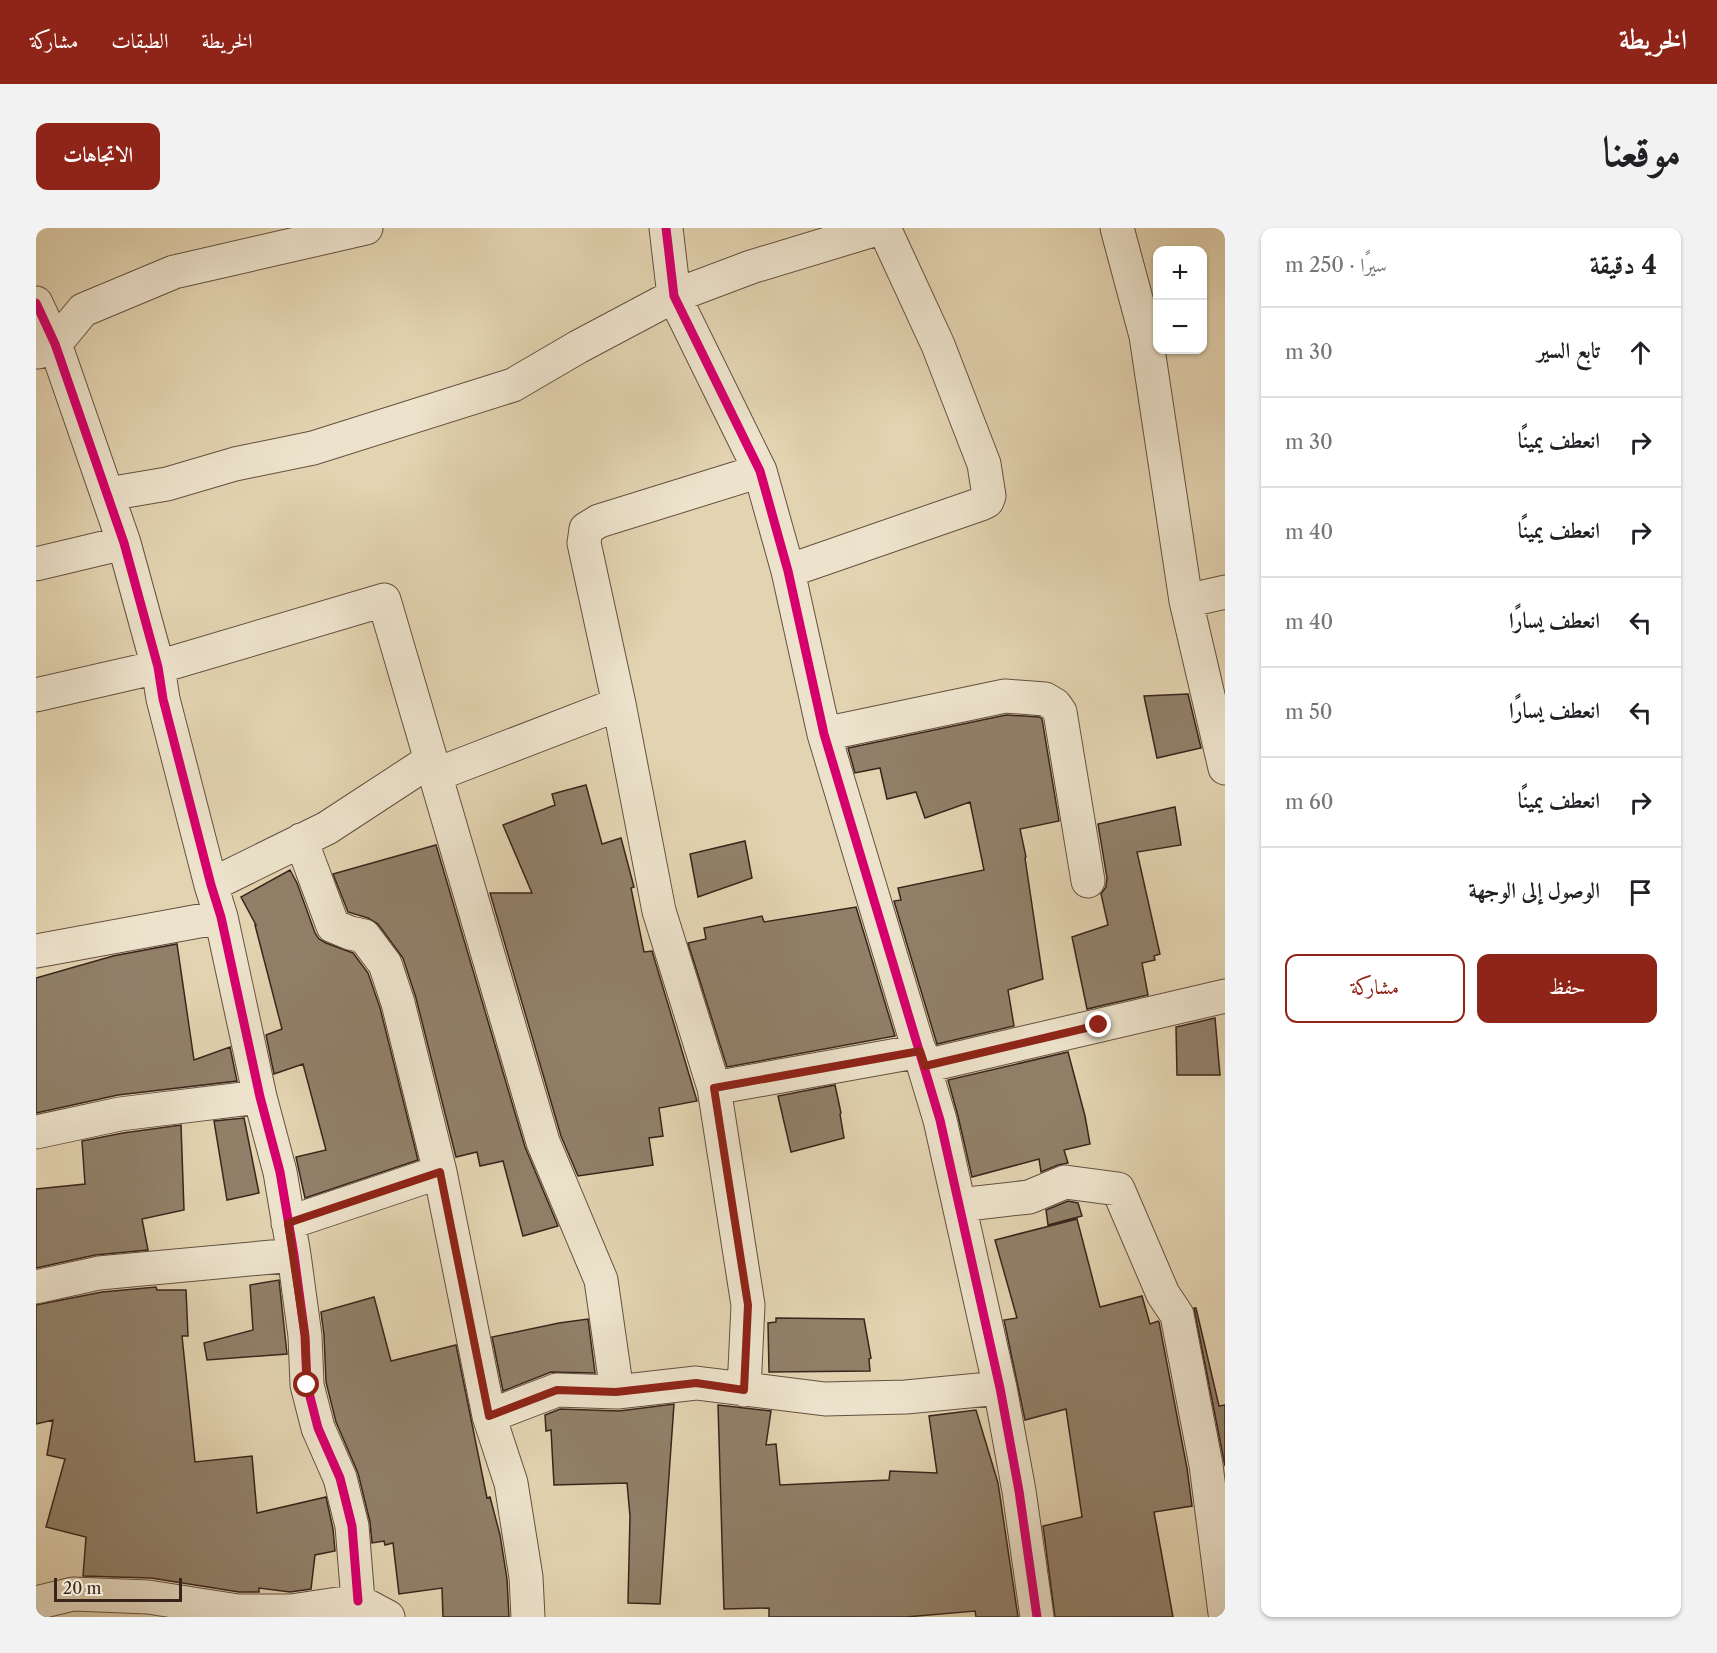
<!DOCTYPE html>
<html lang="ar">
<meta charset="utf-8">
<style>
:root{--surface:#fff;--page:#f2f2f2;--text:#202124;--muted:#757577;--line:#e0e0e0;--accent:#8f2418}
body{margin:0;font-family:"Libre Caslon Text",Amiri,serif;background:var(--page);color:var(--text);direction:rtl}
.controls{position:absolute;right:18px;top:18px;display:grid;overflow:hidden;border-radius:12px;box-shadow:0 2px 4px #0004}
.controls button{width:54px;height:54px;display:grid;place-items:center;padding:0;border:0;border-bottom:2px solid var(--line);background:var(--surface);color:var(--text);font:30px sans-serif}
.scale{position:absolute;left:18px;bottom:15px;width:128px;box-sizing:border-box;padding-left:6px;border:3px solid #39241c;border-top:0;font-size:16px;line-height:21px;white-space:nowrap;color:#39241c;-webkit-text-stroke:4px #ede3cc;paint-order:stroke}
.stop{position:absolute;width:18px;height:18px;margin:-14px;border:4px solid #8f2418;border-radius:50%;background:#fff}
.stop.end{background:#8f2418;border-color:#fff;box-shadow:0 2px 6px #0008}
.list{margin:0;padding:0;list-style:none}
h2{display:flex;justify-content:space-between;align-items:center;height:78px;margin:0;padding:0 24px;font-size:26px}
h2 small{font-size:20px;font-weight:400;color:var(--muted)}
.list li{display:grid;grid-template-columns:39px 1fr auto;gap:18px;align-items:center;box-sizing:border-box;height:90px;padding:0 24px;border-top:2px solid var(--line)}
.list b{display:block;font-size:22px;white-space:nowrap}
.list em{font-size:20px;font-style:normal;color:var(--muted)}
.actions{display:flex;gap:12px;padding:18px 24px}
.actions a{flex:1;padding:14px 0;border:2px solid var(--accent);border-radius:12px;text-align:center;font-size:21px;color:var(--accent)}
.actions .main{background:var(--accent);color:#fff}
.icon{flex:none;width:33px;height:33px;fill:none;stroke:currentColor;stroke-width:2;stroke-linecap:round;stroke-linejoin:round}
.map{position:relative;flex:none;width:1189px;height:1389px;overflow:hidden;direction:ltr;border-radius:12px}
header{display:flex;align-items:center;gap:36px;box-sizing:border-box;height:84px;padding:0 30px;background:var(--accent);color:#fff}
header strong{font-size:28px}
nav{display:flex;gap:33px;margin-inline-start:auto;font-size:21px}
.intro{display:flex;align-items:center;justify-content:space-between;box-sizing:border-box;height:144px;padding:0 36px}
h1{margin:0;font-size:42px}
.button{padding:15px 27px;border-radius:12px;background:var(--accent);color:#fff;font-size:21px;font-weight:700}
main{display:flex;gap:36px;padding:0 36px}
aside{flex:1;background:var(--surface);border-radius:12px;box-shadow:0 2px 4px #0004}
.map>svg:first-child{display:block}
</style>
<header>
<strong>الخريطة</strong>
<nav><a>الخريطة</a><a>الطبقات</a><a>مشاركة</a></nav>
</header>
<div class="intro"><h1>موقعنا</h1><a class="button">الاتجاهات</a></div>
<main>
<aside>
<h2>4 دقيقة<small>سيرًا · 250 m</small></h2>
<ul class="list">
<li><svg class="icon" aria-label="ahead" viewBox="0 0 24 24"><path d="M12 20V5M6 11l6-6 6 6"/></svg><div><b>تابع السير</b></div><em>30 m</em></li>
<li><svg class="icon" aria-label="right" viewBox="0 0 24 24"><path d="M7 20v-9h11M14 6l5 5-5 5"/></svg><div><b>انعطف يمينًا</b></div><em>30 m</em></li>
<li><svg class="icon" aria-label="right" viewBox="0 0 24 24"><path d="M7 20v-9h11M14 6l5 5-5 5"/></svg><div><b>انعطف يمينًا</b></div><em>40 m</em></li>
<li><svg class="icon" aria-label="left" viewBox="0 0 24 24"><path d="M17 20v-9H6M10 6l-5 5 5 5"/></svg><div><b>انعطف يسارًا</b></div><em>40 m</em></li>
<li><svg class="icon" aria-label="left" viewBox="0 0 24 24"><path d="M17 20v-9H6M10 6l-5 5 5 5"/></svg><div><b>انعطف يسارًا</b></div><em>50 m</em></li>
<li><svg class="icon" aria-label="right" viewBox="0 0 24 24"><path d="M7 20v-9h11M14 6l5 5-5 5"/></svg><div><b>انعطف يمينًا</b></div><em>60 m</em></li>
<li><svg class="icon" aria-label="arrive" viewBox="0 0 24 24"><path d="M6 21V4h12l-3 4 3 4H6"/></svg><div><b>الوصول إلى الوجهة</b></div></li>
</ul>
<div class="actions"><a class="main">حفظ</a><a>مشاركة</a></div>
</aside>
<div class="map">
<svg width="1189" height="1389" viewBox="0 0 1189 1389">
<rect width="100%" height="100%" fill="#e3d4b1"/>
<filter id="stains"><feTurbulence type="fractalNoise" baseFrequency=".00333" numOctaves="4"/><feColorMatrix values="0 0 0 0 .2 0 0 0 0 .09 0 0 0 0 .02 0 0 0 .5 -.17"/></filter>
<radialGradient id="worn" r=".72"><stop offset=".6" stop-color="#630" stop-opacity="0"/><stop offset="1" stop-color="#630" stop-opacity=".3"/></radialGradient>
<path fill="#918069" stroke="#39241c" stroke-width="1.5" d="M1152,466l13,54 -44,10 -13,-62z
M970,487l33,2 3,2 17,102 -39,8 6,28 -1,1 18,121 -35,11 6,36 -77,18 -43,-143 7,-1 -3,-12 86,-18 -14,-68 -45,16 -9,-26 -29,7 -7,-31 -25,5 -7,-25z
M550,557l16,59 19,-6 13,49 -3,1 13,64 8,-1 45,150 -38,7 4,28 -14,2 4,27 -75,11 -17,-40 -71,-243h42l-29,-68 52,-20 -3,-11z
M1139,579l6,38 -44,7 23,102 -6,2 1,4 -13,3 6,32 -61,14 -15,-72 36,-12 -7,-31 5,-7 1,-9 -9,-54z
M709,613l7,37 -54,19 -8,-43z
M400,617l89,302 33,79 -35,10 -20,-75 -23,5 -3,-14 -21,5 -40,-159 -13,-40 -25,-34 -10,-6 -20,-6 -15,-38z
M254,642l7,13 18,50 4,6 7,4 27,10 15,20 12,35 38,152 -113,38 -9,-41 30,-7 -23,-86 -29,10 -8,-39 16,-6 -27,-104h1l-15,-28z
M820,679l39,129 -168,31 -39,-124 18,-4 -2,-11 58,-12 2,6z
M141,716l17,116 36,-13 7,34 -119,14 -82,18v-135l77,-22z
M1179,790l5,57h-43l-1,-48z
M1032,824l17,64 5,28 -26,6 4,13 -10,2 -17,7 -2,-13 -67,18 -14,-61 -10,-36z
M799,857l6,28 -1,1 4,24 -53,14 -13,-56z
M208,890l15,75 -32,7 -13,-79z
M145,897l3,85 -42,9 6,31 -53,5 -59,13v-79l49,-5 -3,-43 41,-8z
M1032,973l10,2 4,13 -34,9 -2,-15z
M1041,991l23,88 42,-11 8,28 8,-3 1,1 28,146 5,38 -38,6 19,105h-118l-12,-91 39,-9 -16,-108 -41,11 -21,-100 13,-2 -22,-78z
M243,1052l8,74 -80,6 -3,-17 49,-13 -3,-45z
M120,1059l1,3h29l2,46h-6l13,126 57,-6 5,57 69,-16 7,32 2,22 -20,4 -4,34 -21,3 -31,-4v4h-20l-88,-14 -68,-2 3,-39 -40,-10 19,-68 -18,-4 6,-35 -17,4v-119l66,-13z
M338,1069l17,64 65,-16 31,153 3,-1 10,38 7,44 2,38h-66l-1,-29 -43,6 -6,-51 -8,2 -1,-4 -12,2 -2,-21 -12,-49 -22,-51 -10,-40 -2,-47 -3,-23z
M1158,1080h2l23,98 6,-1v61z
M740,1090l88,1 7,39 -2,1 1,12 -101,1 -1,-49 8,-1z
M552,1091l7,54 -44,-1 -48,19 -11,-54 67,-14z
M638,1176l-14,200 -32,-1 2,-87 -3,-33 -73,2 -3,-55 -5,1 -1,-16 15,-6 59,2z
M682,1177l53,6 -5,34 10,-1 4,41 109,-5 1,-9 47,2 -8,-57 47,-6 22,73 20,134h-42l-1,-6 -69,6h-137v-9l-45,1z"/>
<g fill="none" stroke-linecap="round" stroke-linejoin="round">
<defs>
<path id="minor" d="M630,0l8,68 86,175 28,100 36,163 116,386 60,268 19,103 18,126
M1081,0l29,108 40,265 39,167
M0,75l19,41 69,199 34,124 5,32 48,186 10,32 39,180 20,75 14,83 11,81 2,49 11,43 22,50 12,48 6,75
M2,124l17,-8 28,-34 91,-38 192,-44
M72,266l59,-10 68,-20 78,-16 200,-63 65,-38 96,-51 77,-29 129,-39
M0,336l88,-21
M752,343l193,-67 6,-3 2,-5 -5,-32 -46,-119 -54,-117
M1150,373l39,-9
M0,467l122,-28 226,-67 159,542 58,138 16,112
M788,506l181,-38 40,3 10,6 5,7 28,169
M399,547l184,-71
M265,612l32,86 17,7 14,3 21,28 13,39 42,169 49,244 22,67 15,94 2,40
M175,657l116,-57 104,-68
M0,723l185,-34
M889,838l300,-70
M678,860l206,-37
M0,904l84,-18 140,-17
M923,977l70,-8 36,-15 53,7 45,105 14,21 29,150 19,148
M252,995l152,-51
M0,1059l63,-14 195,-18
M708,1162l4,-85 -34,-217 -55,-177 -40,-207 -35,-161 2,-14 13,-8 161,-50
M453,1188l68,-26 60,2 79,-9 129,16 81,-2 94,-9
M0,1375l37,-9 75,3 90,14h53l67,-10 30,16"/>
</defs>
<use href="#minor" stroke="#645041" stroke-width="35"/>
<use href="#minor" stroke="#ede3cc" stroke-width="33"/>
<defs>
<path id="cycleway" d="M630,0l8,68 86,175 28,100 36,163 116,386 60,268 19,103 18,126
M0,75l19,41 69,199 34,124 5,32 48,186 10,32 39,180 20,75 14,83 11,81 2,49 11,43 22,50 12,48 6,75"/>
</defs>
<use href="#cycleway" stroke="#ede3cc" stroke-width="13"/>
<use href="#cycleway" stroke="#d6006c" stroke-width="9"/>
</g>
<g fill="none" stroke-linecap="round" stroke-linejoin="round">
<path stroke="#8f2418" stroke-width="8" d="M271,1157l-2,-49 -17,-113 152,-51 49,244 68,-26 59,2 80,-9 48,7 4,-85 -34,-217 206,-37 5,15 174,-41"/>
</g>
<rect width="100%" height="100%" filter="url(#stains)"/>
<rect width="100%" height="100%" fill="url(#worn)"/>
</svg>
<div class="controls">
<button>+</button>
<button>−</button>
</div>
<div class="scale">20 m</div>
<div class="stop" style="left:271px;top:1157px"></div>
<div class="stop end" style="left:1063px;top:797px"></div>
</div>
</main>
